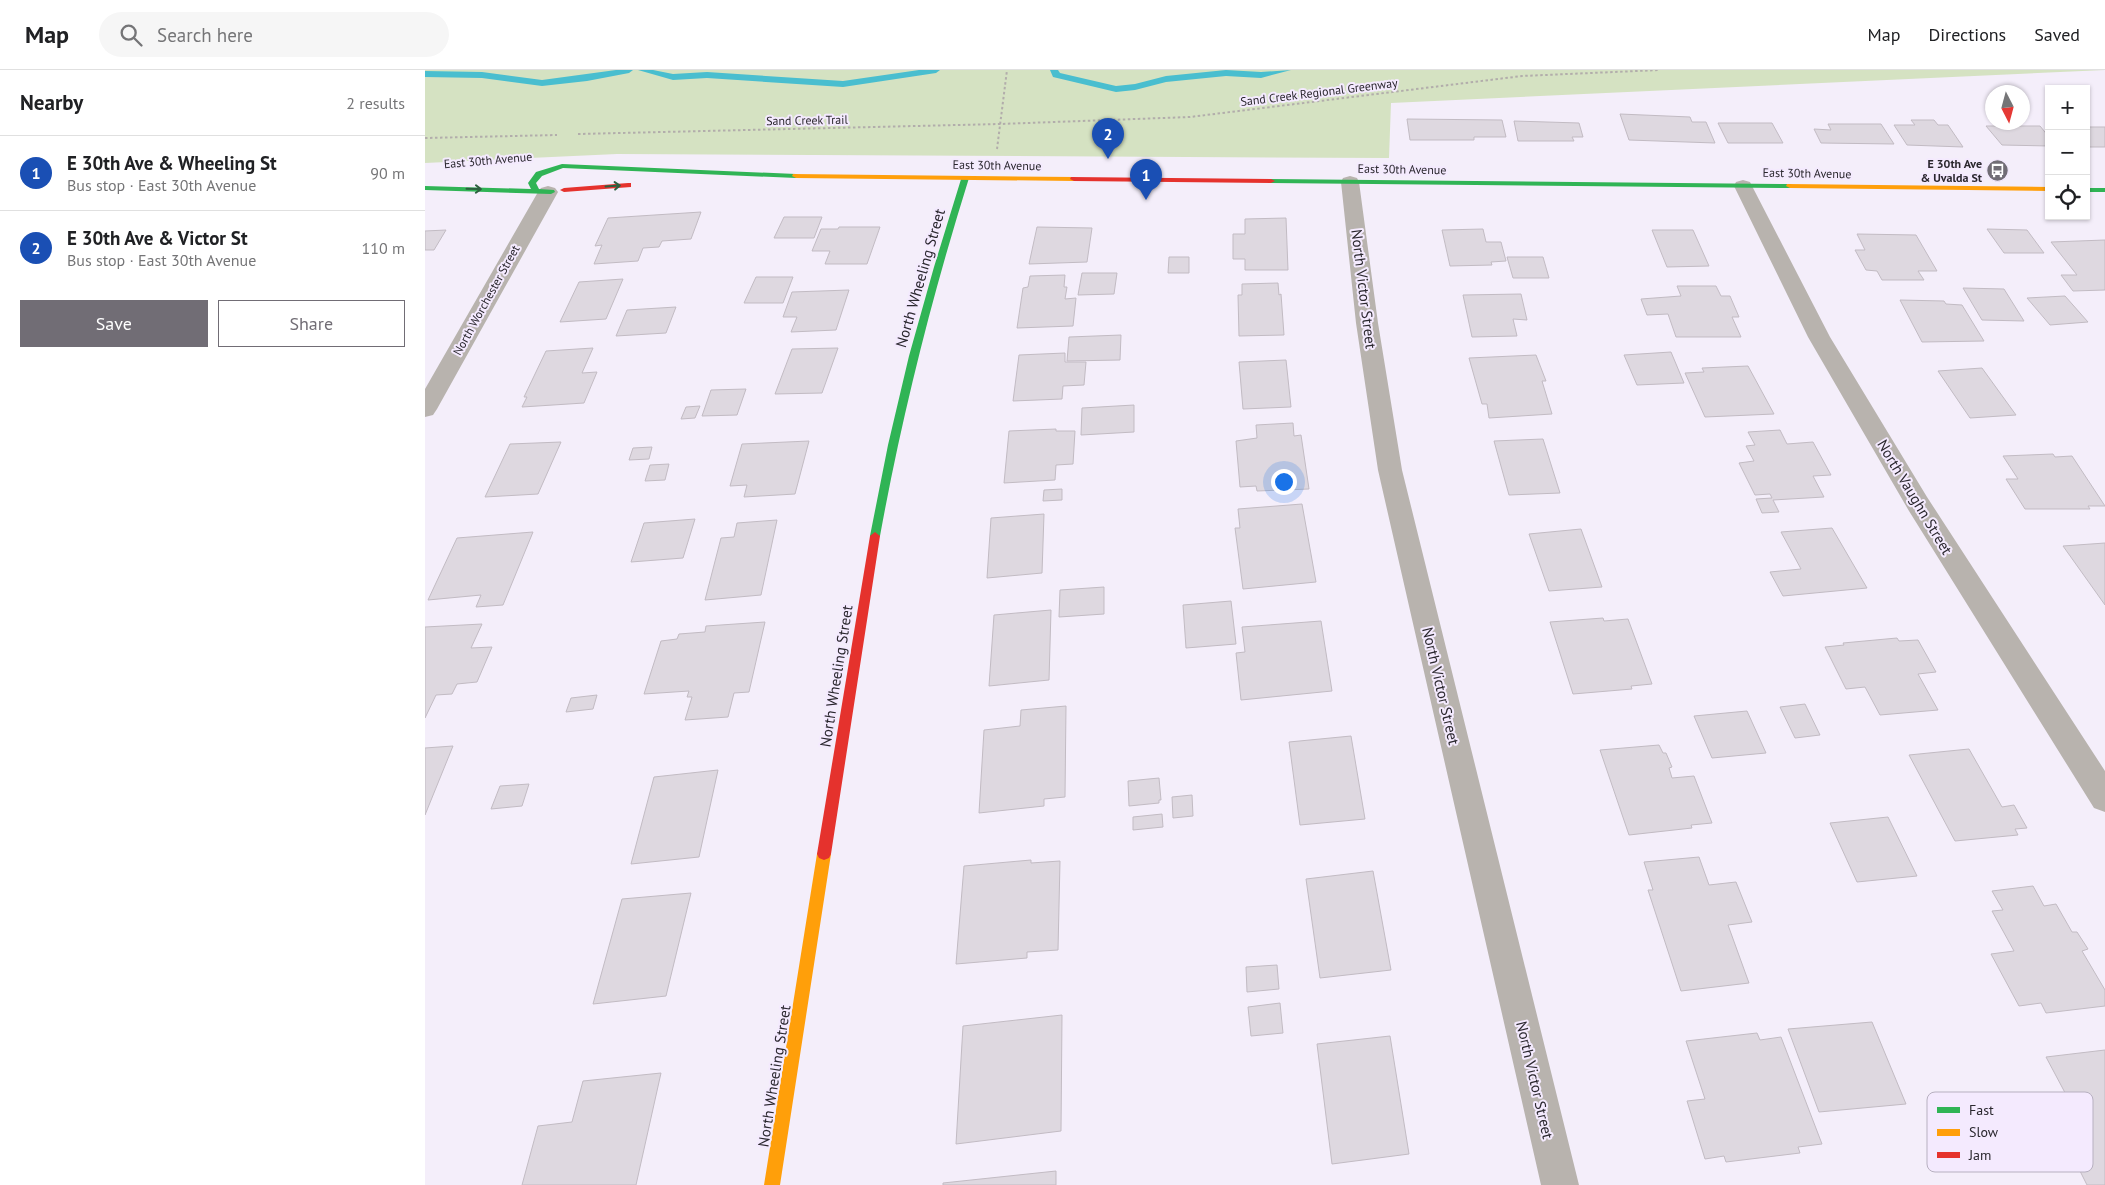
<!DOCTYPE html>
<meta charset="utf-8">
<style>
:root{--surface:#fff;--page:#f6f6f6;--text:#202124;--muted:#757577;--line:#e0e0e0;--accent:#716d75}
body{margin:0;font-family:"PT Sans",sans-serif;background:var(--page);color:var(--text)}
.controls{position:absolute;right:15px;top:15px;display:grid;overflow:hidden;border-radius:0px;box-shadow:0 1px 4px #0004}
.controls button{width:45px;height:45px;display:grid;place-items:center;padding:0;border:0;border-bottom:1px solid var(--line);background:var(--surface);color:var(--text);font:25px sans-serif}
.compass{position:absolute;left:1560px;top:15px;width:45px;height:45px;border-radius:50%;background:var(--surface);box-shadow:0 1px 4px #0004;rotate:174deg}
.you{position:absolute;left:858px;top:411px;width:18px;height:18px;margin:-12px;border:4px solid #fff;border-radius:50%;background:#1a73e8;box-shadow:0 0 0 8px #1a73e833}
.badge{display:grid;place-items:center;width:32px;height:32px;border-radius:50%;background:var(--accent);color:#fff;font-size:16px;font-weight:700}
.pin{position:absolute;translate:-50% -41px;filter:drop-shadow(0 1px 2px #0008)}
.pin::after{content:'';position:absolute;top:26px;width:18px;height:15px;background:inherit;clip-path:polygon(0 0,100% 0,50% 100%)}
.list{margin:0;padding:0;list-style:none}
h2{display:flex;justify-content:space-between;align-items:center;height:65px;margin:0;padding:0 20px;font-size:21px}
h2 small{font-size:16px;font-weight:400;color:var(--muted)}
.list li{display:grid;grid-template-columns:32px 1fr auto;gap:15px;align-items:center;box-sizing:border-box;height:75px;padding:0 20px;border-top:1px solid var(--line)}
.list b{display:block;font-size:19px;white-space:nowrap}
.list p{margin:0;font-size:16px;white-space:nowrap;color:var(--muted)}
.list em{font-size:16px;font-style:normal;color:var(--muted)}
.actions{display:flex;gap:10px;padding:15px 20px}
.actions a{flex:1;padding:11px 0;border:1px solid var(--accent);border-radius:0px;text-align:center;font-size:18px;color:var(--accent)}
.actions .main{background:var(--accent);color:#fff}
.icon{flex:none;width:28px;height:28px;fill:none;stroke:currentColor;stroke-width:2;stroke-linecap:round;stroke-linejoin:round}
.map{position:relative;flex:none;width:1680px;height:1115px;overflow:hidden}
header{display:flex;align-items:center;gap:30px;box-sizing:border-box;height:70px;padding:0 25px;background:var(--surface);border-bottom:1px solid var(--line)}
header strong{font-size:24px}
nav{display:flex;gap:28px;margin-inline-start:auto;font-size:18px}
.search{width:350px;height:45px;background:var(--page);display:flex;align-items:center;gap:12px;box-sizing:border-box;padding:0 18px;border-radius:28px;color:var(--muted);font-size:19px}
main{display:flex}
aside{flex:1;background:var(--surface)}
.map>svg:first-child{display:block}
</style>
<header>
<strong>Map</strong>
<div class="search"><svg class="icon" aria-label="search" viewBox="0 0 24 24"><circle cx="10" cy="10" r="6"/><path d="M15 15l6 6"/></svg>Search here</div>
<nav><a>Map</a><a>Directions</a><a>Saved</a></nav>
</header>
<main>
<aside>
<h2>Nearby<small>2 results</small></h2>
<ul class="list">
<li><span class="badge" style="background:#1a4fb4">1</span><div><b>E 30th Ave &amp; Wheeling St</b><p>Bus stop · East 30th Avenue</p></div><em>90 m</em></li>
<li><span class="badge" style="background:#1a4fb4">2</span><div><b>E 30th Ave &amp; Victor St</b><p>Bus stop · East 30th Avenue</p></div><em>110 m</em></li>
</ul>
<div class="actions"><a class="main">Save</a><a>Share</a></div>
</aside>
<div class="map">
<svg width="1680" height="1115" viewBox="0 0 1680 1115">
<rect width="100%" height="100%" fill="#f4eefa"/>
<path fill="#d5e2c2" d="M0,0h1680l-714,33 -2,55 -772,-4 -192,9z"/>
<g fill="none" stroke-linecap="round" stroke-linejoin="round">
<path fill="#49becf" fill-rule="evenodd" d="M191,0h17l-4,3 -42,8 -45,5 -60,-8 -57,-1v-6l57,1 60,8z
M213,0h15l20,4 34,-2 136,9 76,-11h21l-4,3 -93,14 -136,-9 -34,2z
M625,0h8l2,3 56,13 19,-2 31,-8 60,-6 35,2 30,-2 -30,8 -35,-2 -60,6 -31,8 -19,2 -63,-15z"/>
</g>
<path fill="#ded8e0" stroke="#c2bbc3" d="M1195,44l70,3 2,5h14l9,21 -86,-3z
M982,49l95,1 4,17h-32v3h-64z
M1486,50h23l4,5h10l15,22 -56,-2 -13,-20h21z
M1089,51l65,2 4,14h-11l2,4h-56z
M1293,53h54l11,20h-55z
M1403,54h53l13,20 -73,-1 -7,-14 17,1z
M1561,56h54l9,11v9l-47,-1z
M1661,57h19v20h-19z
M276,142l-10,27 -29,2 -3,6 -16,1 -5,13 -44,3 8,-19 -7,1 13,-28z
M359,147h38l-8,21h-40z
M861,148l2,52h-43v-11h-12v-25h12v-15z
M414,157h41l-13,37h-42l5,-13h-18l9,-22h17z
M612,157l55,1 -5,34 -58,2z
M1058,159l3,13h15l5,19 -15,1 1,3 -42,1 -8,-36z
M1562,159l40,1 17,23h-40z
M21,160l-12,20h-9v-19z
M1227,160h41l16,36 -42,1z
M1432,164l59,1 21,36h-19l6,9h-42l-5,-9 -11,-1 -11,-20h10z
M1680,170v50l-32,1 -12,-16h16l-26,-33z
M744,187h20v16h-21z
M1082,187h36l6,21h-36z
M657,203h35l-3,21 -36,1z
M640,205l-1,12h3l-2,12 11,-1 -3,28 -56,2 6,-40 5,-1 2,-11z
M331,207h37l-10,26h-39z
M198,209l-17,40 -46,3 19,-40z
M853,213l1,12 2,-1 3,41 -45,1 -1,-41h4v-11z
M1252,216h39l5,10h9l9,21h-7l9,20h-65l-8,-23 -21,1 -6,-16 40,-3z
M1538,218l41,1 20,32 -42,-1z
M424,220l-13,40 -45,2 6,-15h-14l9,-25z
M1096,224l6,26 -14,-1 4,17 -45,1 -9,-42z
M1640,226l23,26 -38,3 -23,-27z
M1475,230l44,1 2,3 16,1 22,36 -62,1z
M251,237l-10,26 -50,3 11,-26z
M696,265l-1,25 -53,1 2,-24z
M168,278l-11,25 15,-1 -13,31 -62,4 5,-10h-3l22,-46z
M413,278l-16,45 -47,1 17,-45z
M1246,282l13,31 -47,2 -13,-30z
M640,283v9h21l-2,23 -21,1 -1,13 -49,2 6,-46z
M1111,285l10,26h-4l10,33 -63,4 -2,-14h-5l-13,-46z
M861,290l5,47 -48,2 -4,-47z
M1323,296l26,48 -69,3 -20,-44 19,-1 -2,-4z
M1557,298l34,47 -46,3 -32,-47z
M321,319l-9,26 -35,1 9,-26z
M709,335v27l-53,3 1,-27z
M275,336l-5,12 -14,1 5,-12z
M868,353l1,13 7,-1 8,54 -52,2 -1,-5 -16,1 -4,-46 21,-3 -1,-13z
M631,359v2h19l-2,33 -17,1 -1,15 -51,3 5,-52z
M1355,360l7,14 26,-2 18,33 -18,1 11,21 -51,3 6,12 -17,1 -6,-14 16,-1 -2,-4 -15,1 -16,-32 15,-2 -8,-15 9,-1 -7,-13z
M1118,369l17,54 -51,2 -15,-54z
M384,371l-14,53 -51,3 3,-12 -17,1 12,-42z
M136,372l-23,52 -53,3 25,-53z
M227,377l-3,12 -20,1 4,-12z
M1628,384l2,3 17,-1 33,50h-17l2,3h-65l-19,-30h12l-15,-23z
M244,394l-4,16 -20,1 5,-16z
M637,419v11l-19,1 1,-11z
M877,434l14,78 -73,7 -8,-61h5l-2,-19z
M619,444l-2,59 -55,5 4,-60z
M270,449l-12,39 -52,4 13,-39z
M352,450l-16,75 -56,5 16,-62 13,-1 3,-14z
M1407,458l35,60 -84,8 -13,-24 31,-3 -20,-37z
M1156,459l21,58 -53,4 -20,-57z
M108,462l-30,73 -27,2 5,-12 -53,5 29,-62z
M1680,473v62l-42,-59z
M679,517v27l-45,3 1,-27z
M806,531l5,43 -50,4 -3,-43z
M626,540l-2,70 -60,6 5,-71z
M1178,548l1,3 24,-2 24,65 -21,2 1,3 -59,5 -23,-72z
M896,551l11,70 -91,9 -5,-47 9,-1 -3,-25z
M340,552l-16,70 -15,1 -6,24 -43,3 7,-23h-5l2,-6 -45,3 17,-53 16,-2 2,-5 26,-2 1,-6z
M57,554l-11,24 21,-1 -15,35 -20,2 -5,10 -16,1 -11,23v-91z
M1472,568l2,3 19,-1 18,32 -18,2 20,36 -58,5 -15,-28 -19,2 -21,-42 19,-2 -1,-2z
M172,625l-4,14 -27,3 5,-14z
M1380,634l15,31 -25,3 -15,-31z
M641,636l-1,91 -21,2v7l-65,7 5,-83 36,-4 1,-16z
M1322,641l19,42 -54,5 -18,-42z
M926,666l14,83 -65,6 -11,-83z
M1234,675l4,8h3l6,14 -3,1 3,10 22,-2 18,47 -21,2 1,3 -63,7 -29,-85z
M28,676l-28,69v-67z
M1544,679l33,58 12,-2 13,23 -12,1 3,6 -63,6 -46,-86z
M293,700l-19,87 -68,7 23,-87z
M734,708l2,22h-2v3l-30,3 -1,-25z
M104,714l-7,22 -31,3 9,-23z
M767,725l1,21 -20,2 -1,-21z
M737,744l1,13 -30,3v-13z
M1463,747l29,59 -60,6 -27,-59z
M1274,787l10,28 27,-3 16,40 -24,3 21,58 -68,8 -33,-101h5l-9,-28z
M606,790v3l29,-2 -2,89 -31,2v6l-71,6 8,-98z
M948,801l18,99 -71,8 -14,-99z
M1608,816l11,20 12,-2 16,28h5l11,17 -6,2 23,39v16l-59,7 -5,-10 -22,3 -28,-52 23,-3 -22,-40 11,-1 -11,-19z
M266,823l-25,103 -73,8 29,-105z
M852,895l2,24 -32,3 -1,-25z
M855,933l3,30 -32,3 -3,-29z
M637,945l-1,116 -105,13 7,-118z
M1447,952l34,82 -87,8 -31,-83z
M1332,963l3,7 21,-3 41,107 -24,3 2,6 -74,9 -2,-6 -19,3 -18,-58 18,-2 -19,-58z
M965,966l19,118 -77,10 -15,-120z
M1680,980v135h-18l-24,-48 24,-3 -41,-77z
M236,1003l-25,112h-114l16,-59 34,-4 11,-41z
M631,1101v14h-113v-2z"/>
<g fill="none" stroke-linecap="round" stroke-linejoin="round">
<path stroke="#b2adab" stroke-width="2" stroke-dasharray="2.5 2.5" stroke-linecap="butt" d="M153,64l422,-10 190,-7 332,-41 138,-6
M0,68l132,-3
M572,79l10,-79"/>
<path fill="#b8b3ae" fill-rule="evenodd" d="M925,106l7,2 2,4 19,141 24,147 177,715h-38l-163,-715 -22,-147 -15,-141 2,-4z
M1318,110l7,2 2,4 78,151 97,160 178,274v41l-11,-4 -185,-297 -101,-174 -74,-151 2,-4z
M123,116l7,2 3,4 -121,217 -4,6 -8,2v-28l113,-197 3,-4z"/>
<path fill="#30b455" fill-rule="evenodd" d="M137,94l234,10 4,2 -4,2 -233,-10 -21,8 -6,7 3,6 15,1 1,2 -4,2 -126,-4v-4l106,3 -3,-6 8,-11z
M537,106l7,2c-37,118 -67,237 -89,358l-5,4 -5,-4 18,-91 21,-89 25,-89z
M843,109l522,5 4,2 -4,2 -519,-5 -4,-2z
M1661,118h19v4h-19z"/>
<path fill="#ff9f0a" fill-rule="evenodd" d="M368,104l281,3 4,2 -4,2 -278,-3 -4,-2z
M1362,114l262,3v4l-259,-3 -4,-2z
M399,778l5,2 2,4 -51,331h-16l53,-331 2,-4z"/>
<path fill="#e5322d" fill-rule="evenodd" d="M646,107l200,2 4,2 -4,2 -197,-2 -4,-2z
M203,113h3v4l-67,5 -4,-2 4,-2z
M450,462l5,4 -49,318 -2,4 -5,2 -5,-2 -2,-4 53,-318z"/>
</g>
<defs><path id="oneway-shaft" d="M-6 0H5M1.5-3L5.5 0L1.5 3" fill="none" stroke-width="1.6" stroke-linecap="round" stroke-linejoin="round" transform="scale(1.25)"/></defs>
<g stroke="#2c5f3e">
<use href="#oneway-shaft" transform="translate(188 116) rotate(-4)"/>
<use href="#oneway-shaft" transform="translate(49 119) rotate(1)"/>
</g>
<defs>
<symbol id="bus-disc" viewBox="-11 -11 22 22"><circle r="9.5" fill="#716d75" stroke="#f4eafe"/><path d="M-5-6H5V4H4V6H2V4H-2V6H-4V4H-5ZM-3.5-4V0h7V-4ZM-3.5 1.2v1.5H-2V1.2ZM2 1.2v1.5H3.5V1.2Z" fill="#fff"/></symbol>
</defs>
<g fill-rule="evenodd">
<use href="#bus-disc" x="1560" y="88" width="25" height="25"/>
</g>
<g text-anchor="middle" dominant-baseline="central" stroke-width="4" stroke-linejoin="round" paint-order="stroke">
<g font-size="12" fill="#2a272e" stroke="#f4eafe">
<text transform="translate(894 22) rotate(-7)">Sand Creek Regional Greenway</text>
<text transform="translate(382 50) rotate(-1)">Sand Creek Trail</text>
<text transform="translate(63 90) rotate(-5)">East 30th Avenue</text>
<text transform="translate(572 95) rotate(1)">East 30th Avenue</text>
<text transform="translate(977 99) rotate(1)">East 30th Avenue</text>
<text transform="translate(1382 103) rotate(1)">East 30th Avenue</text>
<text transform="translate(61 230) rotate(-61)">North Worchester Street</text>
</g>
<g font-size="12" font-weight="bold" fill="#2a272e" stroke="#f4eafe" text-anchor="end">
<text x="1557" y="93">E 30th Ave<tspan x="1557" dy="14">&amp; Uvalda St</tspan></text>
</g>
<g font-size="15" fill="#2a272e" stroke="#f4eafe">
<text transform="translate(495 208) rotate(-74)">North Wheeling Street</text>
<text transform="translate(939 219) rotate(83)">North Victor Street</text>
<text transform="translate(1490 427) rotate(59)">North Vaughn Street</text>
<text transform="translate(411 606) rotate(-81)">North Wheeling Street</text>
<text transform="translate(1016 616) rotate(77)">North Victor Street</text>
<text transform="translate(349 1006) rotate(-81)">North Wheeling Street</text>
<text transform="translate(1110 1010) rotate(77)">North Victor Street</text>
</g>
</g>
<rect x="1502" y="1022" width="166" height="80" rx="8" fill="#f4eafe" stroke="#b7b0c0" stroke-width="1"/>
<rect x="1512" y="1037" width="23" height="6" fill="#30b455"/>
<rect x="1512" y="1059" width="23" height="7" fill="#ff9f0a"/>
<rect x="1512" y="1082" width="23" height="6" fill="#e5322d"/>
<g font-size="14" fill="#2a272e">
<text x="1544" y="1045">Fast</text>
<text x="1544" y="1067">Slow</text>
<text x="1544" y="1090">Jam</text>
</g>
</svg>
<div class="controls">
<button>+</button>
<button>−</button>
<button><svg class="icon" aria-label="locate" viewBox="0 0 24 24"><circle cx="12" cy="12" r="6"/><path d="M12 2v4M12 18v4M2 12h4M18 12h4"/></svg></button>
</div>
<svg class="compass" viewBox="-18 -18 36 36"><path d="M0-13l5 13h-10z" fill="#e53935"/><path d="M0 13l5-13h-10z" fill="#757577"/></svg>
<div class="you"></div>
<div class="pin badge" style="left:721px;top:130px;background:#1a4fb4">1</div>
<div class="pin badge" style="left:683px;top:89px;background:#1a4fb4">2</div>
</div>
</main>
